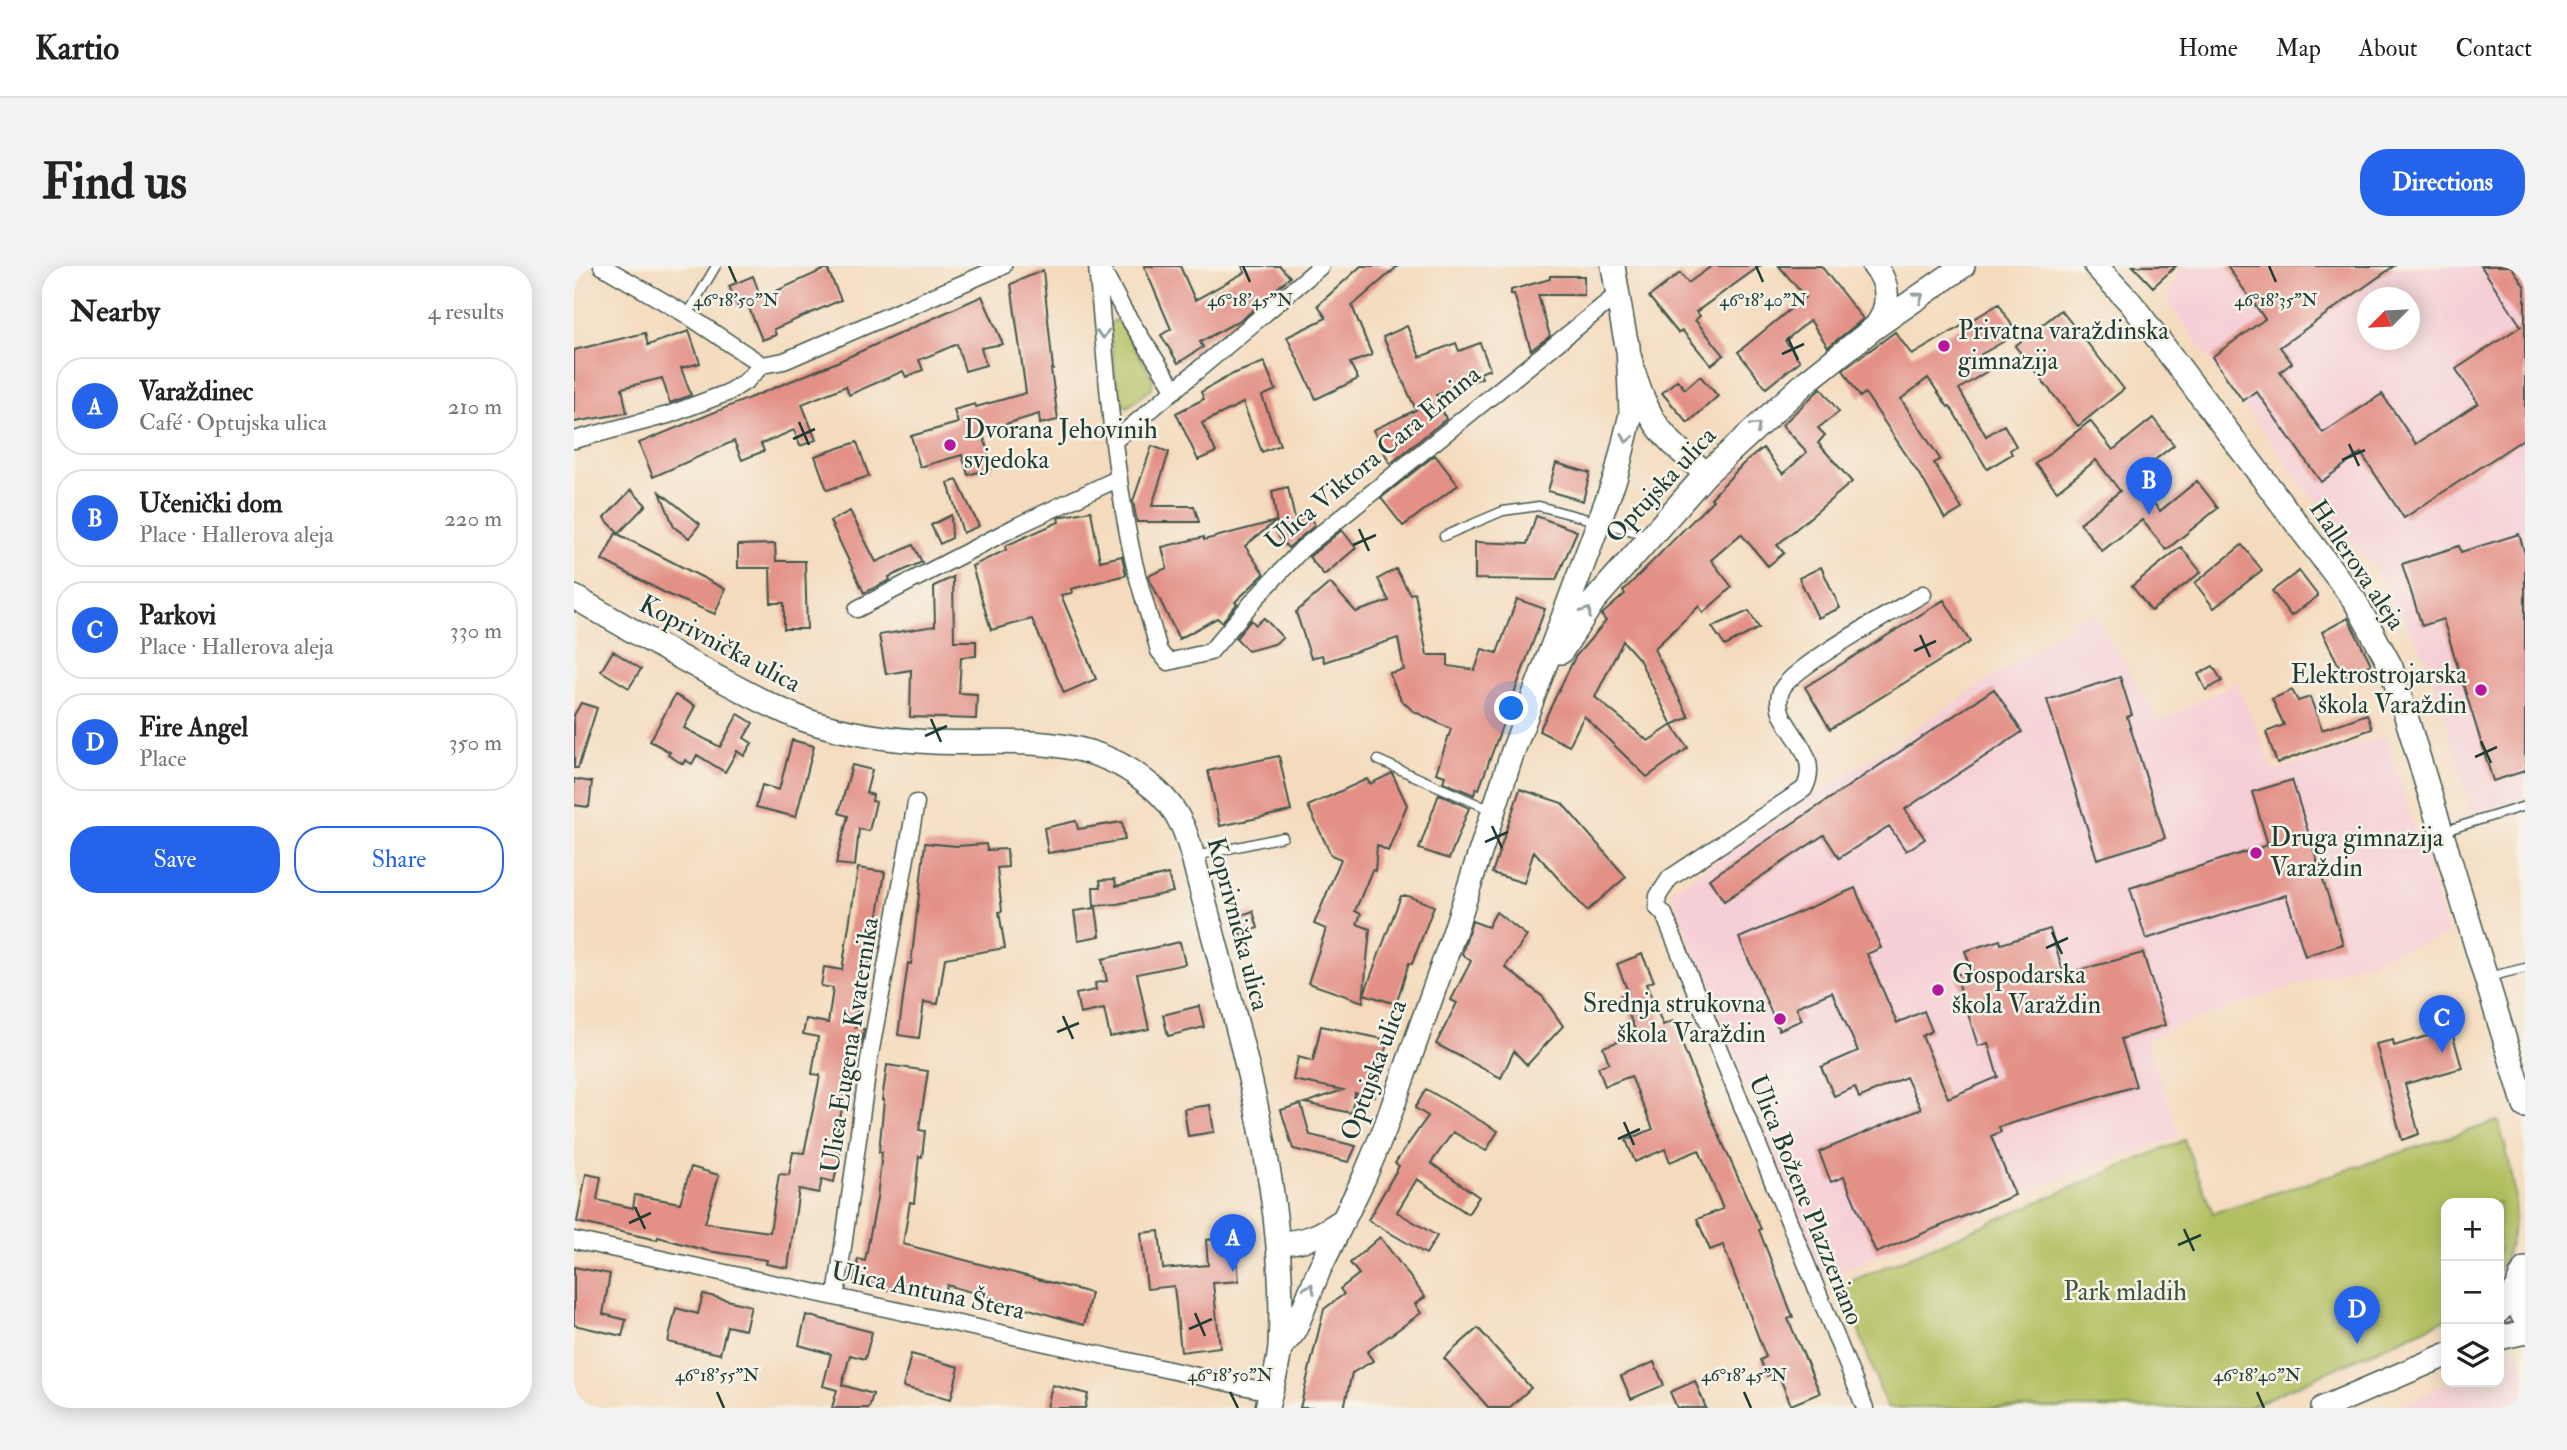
<!DOCTYPE html>
<meta charset="utf-8">
<style>
:root{--surface:#fff;--page:#f2f2f2;--text:#222;--muted:#767676;--line:#e0e0e0;--accent:#2563eb}
body{margin:0;font-family:"IM FELL Double Pica",serif;background:var(--page);color:var(--text)}
.controls{position:absolute;right:21px;bottom:21px;display:grid;overflow:hidden;border-radius:14px;box-shadow:0 4px 18px #0003}
.controls button{width:63px;height:63px;display:grid;place-items:center;padding:0;border:0;border-bottom:2px solid var(--line);background:var(--surface);color:var(--text);font:35px sans-serif}
.compass{position:absolute;left:1783px;top:21px;width:63px;height:63px;border-radius:50%;background:var(--surface);box-shadow:0 4px 18px #0003;rotate:246deg}
.you{position:absolute;left:938px;top:443px;width:24px;height:24px;margin:-18px;border:5px solid #fff;border-radius:50%;background:#1a73e8;box-shadow:0 0 0 10px #1a73e833}
.badge{display:grid;place-items:center;width:46px;height:46px;border-radius:50%;background:var(--accent);color:#fff;font-size:23px;font-weight:700}
.pin{position:absolute;translate:-50% -58px;filter:drop-shadow(0 2px 4px #0008)}
.pin::after{content:'';position:absolute;top:37px;width:24px;height:21px;background:inherit;clip-path:polygon(0 0,100% 0,50% 100%)}
.list{margin:0;padding:0;list-style:none}
h2{display:flex;justify-content:space-between;align-items:center;height:91px;margin:0;padding:0 28px;font-size:30px}
h2 small{font-size:23px;font-weight:400;color:var(--muted)}
.list li{display:grid;grid-template-columns:46px 1fr auto;gap:21px;align-items:center;box-sizing:border-box;height:98px;margin:0 14px 14px;padding:0 14px;border:2px solid var(--line);border-radius:28px}
.list b{display:block;font-size:26px;white-space:nowrap}
.list p{margin:0;font-size:23px;white-space:nowrap;color:var(--muted)}
.list em{font-size:23px;font-style:normal;color:var(--muted)}
.actions{display:flex;gap:14px;padding:21px 28px}
.actions a{flex:1;padding:16px 0;border:2px solid var(--accent);border-radius:28px;text-align:center;font-size:24px;color:var(--accent)}
.actions .main{background:var(--accent);color:#fff}
.icon{flex:none;width:38px;height:38px;fill:none;stroke:currentColor;stroke-width:2;stroke-linecap:round;stroke-linejoin:round}
.map{position:relative;flex:none;width:1951px;height:1142px;overflow:hidden;border-radius:28px}
header{display:flex;align-items:center;gap:42px;box-sizing:border-box;height:98px;padding:0 35px;background:var(--surface);border-bottom:2px solid var(--line)}
header strong{font-size:33px}
nav{display:flex;gap:38px;margin-inline-start:auto;font-size:24px}
.intro{display:flex;align-items:center;justify-content:space-between;box-sizing:border-box;height:168px;padding:0 42px}
h1{margin:0;font-size:49px}
.button{padding:18px 32px;border-radius:28px;background:var(--accent);color:#fff;font-size:24px;font-weight:700}
main{display:flex;gap:42px;padding:0 42px}
aside{flex:1;background:var(--surface);border-radius:28px;box-shadow:0 4px 18px #0003}
.map>svg:first-child{display:block}
</style>
<header>
<strong>Kartio</strong>
<nav><a>Home</a><a>Map</a><a>About</a><a>Contact</a></nav>
</header>
<div class="intro"><h1>Find us</h1><a class="button">Directions</a></div>
<main>
<aside>
<h2>Nearby<small>4 results</small></h2>
<ul class="list">
<li><span class="badge">A</span><div><b>Varaždinec</b><p>Café · Optujska ulica</p></div><em>210 m</em></li>
<li><span class="badge">B</span><div><b>Učenički dom</b><p>Place · Hallerova aleja</p></div><em>220 m</em></li>
<li><span class="badge">C</span><div><b>Parkovi</b><p>Place · Hallerova aleja</p></div><em>330 m</em></li>
<li><span class="badge">D</span><div><b>Fire Angel</b><p>Place</p></div><em>350 m</em></li>
</ul>
<div class="actions"><a class="main">Save</a><a>Share</a></div>
</aside>
<div class="map">
<svg width="1951" height="1142" viewBox="0 0 1951 1142">
<rect width="100%" height="100%" fill="#f7f3e8"/>
<filter id="ink" filterUnits="userSpaceOnUse"><feTurbulence type="fractalNoise" baseFrequency=".0143" numOctaves="2"/><feDisplacementMap in="SourceGraphic" scale="14" xChannelSelector="R" yChannelSelector="G"/><feConvolveMatrix kernelMatrix="1 2 1 2 8 2 1 2 1" color-interpolation-filters="sRGB"/></filter>
<filter id="wash" filterUnits="userSpaceOnUse"><feTurbulence type="fractalNoise" baseFrequency=".00686" numOctaves="4" result="noise"/><feDisplacementMap in="SourceGraphic" scale="28" xChannelSelector="R" yChannelSelector="G"/><feGaussianBlur stdDeviation="1.57" result="paint"/><feColorMatrix in="noise" values="0 0 0 0 0 0 0 0 0 0 0 0 0 0 0 0 0 1.4 0 .05"/><feComposite in="paint" operator="in"/></filter>
<g filter="url(#wash)">
<rect width="100%" height="100%" fill="#f4dbbe"/>
<path fill="#f6cfd6" fill-rule="evenodd" d="M1608,0h339l4,6v527l-53,17 -26,-96 -19,-59 -53,-94 -65,-74 -143,-193zM1794,32h42v42h-42z
M1518,345l68,111 77,-40 37,89 112,-35 61,199 -269,90 -31,16 33,95 -149,54 -209,89 -151,-388z
M1945,1087l6,19v36h-130l56,-26h48v-20z"/>
<path fill="#b2bf60" stroke="#687e4a" stroke-width="2" d="M541,54l4,2 34,56 -1,10 -24,19 -9,-5 -10,-77z
M1924,855c17,55 27,98 1,151v-69h-53v116l-200,89h-359l-45,-123 342,-145 29,73z"/>
<g id="blocks">
<path fill="#e39087" fill-rule="evenodd" d="M570,0h36l15,34 50,-28 -3,-6h38l10,11 -46,41 -44,24 3,5 -25,16 -17,-28 10,-6z
M787,0h37l-46,40 20,49 -22,8 8,16 -42,20 -29,-62 39,-19 -8,-13z
M1138,0h48l-64,46 4,4 -5,4 29,35 -13,10 -29,-35 -4,3 -29,-36 31,-24 8,10z
M1205,0h42l42,53 -35,28 -18,-27 -25,21 15,20 -34,27 -28,-36 67,-55z
M1559,0h43l-23,21z
M1653,0h167l-114,81 12,16 -12,9 43,61 59,-39 34,50 62,-41 -22,-34 65,-43 -40,-60h30l14,21v151l-121,80 -43,-65 -40,29 -65,-91 -13,10 -31,-44 53,-38z
M253,2l14,32 -67,29 2,6 -14,5 -15,-37 -9,4 -9,-21 24,-10 8,22z
M469,4l10,99h-2l7,51 -18,4 -1,-10 -57,17 11,37 -25,7 -6,-20 -42,12 -9,-31 47,-13 -4,-13 21,-6 1,3 50,-14 -15,-109z
M976,10h34v19h-46l12,41 -19,14 -17,-56h-3v-4l39,-11z
M408,30l21,48 -22,4 5,17 -21,6 -8,-27 -38,16 4,10 -17,7 -3,-6 -54,24 -3,-9 -44,18 14,36 -16,6 -6,-16 -33,14 3,7 -22,9 -8,-19 -81,36 -14,-34 196,-80z
M1425,38l18,30 -37,21 9,15 -30,19 27,47 18,-11 12,21 -6,4 2,4 -25,15 -37,-63 -2,1 -20,-29 -27,21 39,60 -6,4 28,46 -17,10 -20,-36 -60,-90 -5,4 -17,-27 52,-38 17,23z
M1487,44l63,79 -46,37 -63,-80z
M833,60l13,31 36,-14 3,8 21,-8 10,26 -10,4 2,5 -46,17 10,24 -56,45 -17,-34 43,-20 -33,-73z
M115,65l11,32 -19,5 10,27 -21,8 -8,-25 -40,10 5,25 -53,9v-72l71,-17 3,12z
M690,96l12,28 -14,6 18,49 -18,7 -19,-49 -41,20 14,29 -18,8 -22,-47 28,-14 -3,-7 32,-18z
M1126,110l18,20 -30,27 -26,-30 15,-13 8,9z
M1247,122l18,24 -21,16 7,7 -7,8 34,39 -75,63 7,8 -16,13 -27,-32 -30,26 21,27 -29,26 -4,-7 -45,43 35,68 -17,8 16,23 -41,29 -63,-61 -15,30 -30,-15 36,-74 31,-36 -5,-6 24,-21 -2,-3 90,-91 -2,-2 32,-34 20,-16 20,26 24,-22 -25,-27zM1049,375l16,18 33,66 -24,16 -53,-44z
M1579,152l21,27 -41,32 27,34 37,-30 21,27 -52,42 -24,-30 -40,31 -22,-28 40,-32 -24,-31 -39,31 -21,-27 54,-43 23,29z
M283,176l12,34 -42,14 -12,-34z
M578,180l17,6 -17,54h42l5,16h-62l-4,-21z
M861,189l23,30 -55,41 -22,-28z
M982,197l34,10 -7,28 -35,-10z
M383,214l22,46 -16,7 -15,-50z
M714,221l7,33 10,-8 10,13 -27,23 -9,-11 -7,-46z
M57,224l15,15 -27,28 -15,-15z
M86,226l40,32 -11,14 -15,-11z
M276,245l26,51 37,-17 9,17 -33,15 1,3 -26,13 -34,-72z
M517,245l9,50 22,-5 4,19 -55,14 1,4 -11,2 35,84 -32,14 -32,-74 -41,11 -19,-64 34,-16 -1,-4 54,-24 -1,-4 6,-2z
M377,249l1,23 -12,6 -9,-19z
M962,250l41,15 -21,49 -81,-1v-37l52,2z
M702,255l-31,25 19,28 -29,28 2,2 -15,18 -5,-4 -38,21 -31,-63 19,-8 -5,-21 42,-10v3z
M768,264l14,18 -32,27 -15,-18z
M42,267l109,56 -10,25 -46,-19 -67,-35z
M1945,268l6,20v217l-32,10 -50,-162 -21,7 -20,-62 57,-18 2,6z
M201,278l1,17h29l2,68h-23v-26h-13l-1,-35h-32v-23z
M1668,279l20,25 -48,38 -19,-25z
M1607,281l20,25 -50,39 -19,-25z
M1247,301l19,41 -22,10 -19,-40z
M822,303l14,25 5,-1 12,62h21v11l27,4 7,-21 15,4 20,-54 28,10 -66,180 -3,-1 -2,7 -31,-13 2,-6 -9,-3 15,-44 -38,-18 -12,-11 -5,-11 -7,-16 15,-3 -6,-32 -74,24 -2,-7 -11,3 -15,-46 34,-29 26,29 33,-11 -11,-22z
M1725,305l19,25 -27,20 -19,-25z
M379,311l1,64h22v15l-15,1 -2,36 18,1 -1,25 -66,-2 1,-47 -25,4 -7,-39 56,-9 -1,-40z
M1370,334l26,42 -140,87 -25,-42z
M1175,345l10,17 -34,18 -13,-19z
M690,352l19,20 -9,6 -26,7 -12,-13 15,-18 5,5z
M1774,352l23,46 -26,14 -23,-46z
M39,385l28,18 -12,19 -28,-17z
M1639,400l9,15 -16,9 -8,-16z
M1546,411l12,38 -5,2 38,121 -68,21 -50,-159z
M1420,423l28,43 -117,77 20,30 -19,12 -17,-25 -50,32 -15,-23 -100,66 -15,-22z
M1718,424l6,11 12,-4 12,33 45,-16 5,15 -95,34 -11,-31 18,-7 -12,-26z
M101,429l20,11 -11,22 36,19 18,-33 15,9 -9,15 8,5 -8,13 -7,-5 -12,21 -28,-17 -5,9 -7,-4 -2,4 -15,-9 2,-3 -20,-11z
M7,437l16,5 -19,60h-4v-53z
M218,474l22,6 -18,71 -40,-10 6,-22 17,5z
M705,490l12,55 -71,15 -12,-55z
M278,499l20,5 -6,23 7,2 -1,6 4,1 -7,29 -10,-2 -4,37 -19,-2 12,-48 -9,-3z
M818,507l15,32 -19,46 -11,-6 -2,26 -3,-1 -17,41 6,3 -4,10 13,5 -7,73 -55,-19 18,-54 -12,-5 27,-65 -10,-4 -23,-49 59,-27 3,5z
M0,513l18,3 -3,25 -15,-2z
M1718,514l51,164 -38,12 -19,-61 -140,44 -16,-51 138,-43 -16,-53z
M946,523l42,14 64,74 -39,34 -53,-60 -10,32 -32,-10z
M865,528l30,14 -20,51 -30,-10z
M502,555l2,8 44,-7 3,18 -77,13 -4,-25z
M351,577l32,3 29,-2 1,6 20,-1 1,18 -11,1 5,43 -3,1 6,36 -60,10 -7,46 -14,-2 -5,36 -21,-3 10,-72 3,1z
M284,602l27,4 -20,122 -5,-1 -5,34 9,2 -3,15 -9,-2 -6,48 -12,56 7,1 -7,35 -12,-3 -3,14 -20,-4 -11,79 -22,-4 1,-4 -59,-9 -50,-14 -1,3 -80,-18 9,-48 15,3 -4,23 36,8 2,-13 45,8 11,-36 28,8 -14,48 65,9 9,-58 10,1 4,-23 11,1 14,-67 2,-11 -8,-1 6,-37 -15,-3 3,-15 22,4 5,-35 -12,-2 3,-19 18,3z
M594,608l5,18 -56,12 -23,2 -1,-19h8l-1,-7 15,-1 1,7z
M1281,622l26,60 -14,6 30,69 27,-12 8,20 -10,5 26,62 50,-21 -10,-34 -10,3 -22,-71 16,-5 -7,-19 35,-11 1,4 49,-15 14,45 79,-21 22,72 -44,14 15,47 -137,41 2,5 -10,4 24,59 -139,58 -32,-76 -13,5 -12,-30 102,-43 -15,-32 -47,21 -4,-11 -21,9 -13,-29 37,-16 -26,-59 -36,15 6,13 -23,10 -40,-92z
M827,630h7l26,10 -22,58 -3,-1 -13,41 -32,-10z
M522,642l4,28 -22,4 -4,-29z
M679,645l5,17 -19,7 -6,-17z
M922,646l31,24 -22,31 38,30 20,29 -36,39 -13,-14 -13,27 -65,-34 21,-41 -6,-3 20,-39 -9,-7 10,-33 16,6z
M606,676l5,22 -48,10 12,55 -39,8 -6,-28 -24,5 -4,-20 20,-4 -1,-7 12,-2 -5,-22z
M1068,688l12,27 -8,3 17,41 10,-4 38,96 50,112 -2,1 34,87 -5,2 32,74 -29,12 -14,-34 -10,5 -7,-16 6,-3 -43,-112 -13,5 -13,-31 26,-10 -24,-59 -29,12 -5,-13 -30,13 -9,-22 27,-11 -22,-53 -26,10 -7,-19 11,-4 -6,-16 34,-12 -16,-40 7,-3 -11,-28z
M625,740l5,21 -36,9 -5,-21z
M747,760l67,14 -14,56 -19,-3 -4,20 -46,-10 38,-13 -50,-10 5,-23 15,4z
M1877,763l11,39 -57,16 14,50 -17,6 -26,-96 17,-4 1,6z
M313,799l41,6 -9,59 6,1 -3,26 -3,-1 -5,47 -4,-1 -7,42 188,49 -7,32 -137,-40 -2,8 -43,-10 -2,9 -46,-10 4,-23 7,2 12,-63 5,-46h-3l5,-52h-2z
M852,823l72,42 -12,20 -33,-19 -22,31 48,34 -11,17 -51,-35 -20,33 40,24 -11,18 -58,-34 31,-54 -4,-3 33,-47 -13,-8z
M727,838l9,31 46,11 -7,16 -56,-13 -12,-39z
M636,839l4,27 -26,4 -4,-27z
M585,965l4,38 45,-4 -2,-25 29,-3 4,44 -26,2 7,64 -39,5 -7,-66 -27,3 -6,-56z
M806,971l45,60 -10,7 6,9 -54,39 6,9 -21,12 -8,35h-44l24,-99 20,-15 -4,-5 19,-15 -9,-11z
M0,1001l36,7 -7,40 23,6 -4,16 -48,-11z
M129,1028l48,12 -6,24 -18,-4 -7,28 -52,-12 8,-34 22,6z
M232,1049l66,17 -7,27 -15,-4 -8,30 31,9 -4,14h-37l5,-18 -14,-4 8,-32 -32,-9z
M904,1062l53,60 -22,20h-20l-45,-50z
M337,1088l48,13 -8,32 -48,-12z
M1080,1096l10,23 -33,14 -10,-23z
M1121,1115l11,27h-29l-7,-16z
M478,1119l36,9 -3,14h-38z"/>
</g>
</g>
<g filter="url(#ink)">
<use href="#blocks" fill-opacity="0" stroke="#3f5549" stroke-width="2"/>
<g fill="none" stroke-linecap="round" stroke-linejoin="round">
<defs>
<path id="service" d="M113,49l29,-49
M870,270l59,-25 36,-5 108,29
M804,494l113,50
M1870,565l81,-25
M622,590l87,-19
M1914,711l37,-9"/>
<path id="minor" d="M28,0l85,49 75,50
M523,0c9,97 15,196 36,292 7,32 18,62 26,93l9,11 42,-10 46,-54 46,-49 316,-255
M526,0l24,45 51,79
M0,174l94,-25 59,-22 19,-12 16,-16 22,-4 219,-95
M540,175l207,-175
M283,343l160,-83 102,-48
M0,974l696,152
M262,1031l33,-237 47,-257
M1291,1142l-201,-494 -7,-7 1,-11 12,-18 134,-89c22,-41 -36,-64 -23,-98 8,-23 116,-81 142,-97"/>
<path id="secondary" d="M1039,0c9,50 14,108 40,153 13,22 35,38 53,55
M1300,0c16,17 16,42 2,60
M1522,0l35,37 224,298 36,66 134,439
M0,331c50,29 100,58 152,85 27,14 53,29 82,39 40,13 83,19 125,21 74,3 152,-11 213,40 15,11 29,27 37,45 4,9 7,20 10,30 39,159 96,322 87,489 -1,20 -9,42 -13,62
M987,386l32,-50 113,-128 101,-93 67,-53 89,-62
M704,977c29,-1 41,-7 65,-23
M1951,1003c-10,16 -11,34 0,50
M1925,1045l18,-22
M1925,1072l26,-6
M706,1082l14,-16 25,-62 45,-92 21,-50 69,-195 59,-182 103,-275 15,-62 -3,-68
M1749,1142l123,-53"/>
</defs>
<use href="#service" stroke="#3f5549" stroke-width="11"/>
<use href="#minor" stroke="#3f5549" stroke-width="19"/>
<use href="#secondary" stroke="#3f5549" stroke-width="26"/>
<use href="#service" stroke="#fff" stroke-width="8"/>
<use href="#minor" stroke="#fff" stroke-width="16"/>
<use href="#secondary" stroke="#fff" stroke-width="23"/>
</g>
<defs><path id="oneway-chevron" d="M-2-3.5L2.5 0L-2 3.5" fill="none" stroke-width="1.6" stroke-linecap="round" stroke-linejoin="round" transform="scale(1.75)"/></defs>
<g stroke="#8f9e9a">
<use href="#oneway-chevron" transform="translate(1345 31) rotate(-35)"/>
<use href="#oneway-chevron" transform="translate(529 68) rotate(84)"/>
<use href="#oneway-chevron" transform="translate(1182 161) rotate(-42)"/>
<use href="#oneway-chevron" transform="translate(1053 172) rotate(102)"/>
<use href="#oneway-chevron" transform="translate(1013 346) rotate(-55)"/>
<use href="#oneway-chevron" transform="translate(736 1022) rotate(-66)"/>
</g>
</g>
<path fill="none" stroke="#1f3d34" stroke-width="2.5" d="M155,0l7,16M669,0l7,16M1182,0l7,16M1695,0l7,16M1214,72l10,22M1208,88l22,-10M225,156l10,23M219,173l22,-10M1775,178l10,22M1768,194l23,-10M785,263l10,22M779,279l23,-10M1346,369l10,22M1340,385l22,-10M357,453l10,23M351,470l22,-10M1907,475l10,22M1901,491l22,-10M918,560l10,22M911,576l23,-10M1478,666l10,22M1472,682l22,-10M489,750l10,23M483,766l22,-9M1050,856l10,23M1044,873l22,-10M61,941l10,22M55,957l22,-10M1610,963l10,22M1604,979l23,-10M621,1047l10,23M615,1063l23,-10M143,1126l7,16M656,1126l8,16M1170,1126l7,16M1683,1126l7,16"/>
<g fill="#b5179e" stroke="#f7f3e8" stroke-width="2.5">
<circle cx="1370" cy="80" r="7"/>
<circle cx="376" cy="179" r="7"/>
<circle cx="1907" cy="424" r="7"/>
<circle cx="1682" cy="587" r="7"/>
<circle cx="1364" cy="724" r="7"/>
<circle cx="1206" cy="753" r="7"/>
</g>
<g text-anchor="middle" dominant-baseline="central" stroke-width="5" stroke-linejoin="round" paint-order="stroke">
<g font-size="26" fill="#1f3d34" stroke="#f7f3e8" text-anchor="start">
<text x="1384" y="65">Privatna varaždinska<tspan x="1384" dy="30">gimnazija</tspan></text>
<text x="390" y="164">Dvorana Jehovinih<tspan x="390" dy="30">svjedoka</tspan></text>
<text x="1893" y="409" text-anchor="end">Elektrostrojarska<tspan x="1893" dy="30">škola Varaždin</tspan></text>
<text x="1696" y="572">Druga gimnazija<tspan x="1696" dy="30">Varaždin</tspan></text>
<text x="1378" y="709">Gospodarska<tspan x="1378" dy="30">škola Varaždin</tspan></text>
<text x="1192" y="738" text-anchor="end">Srednja strukovna<tspan x="1192" dy="30">škola Varaždin</tspan></text>
</g>
<g font-size="26" fill="#1f3d34" stroke="#f7f3e8">
<text transform="translate(799 192) rotate(-40)">Ulica Viktora Cara Emina</text>
<text transform="translate(1087 219) rotate(-47)">Optujska ulica</text>
<text transform="translate(1783 299) rotate(56)">Hallerova aleja</text>
<text transform="translate(146 378) rotate(28)">Koprivnička ulica</text>
<text transform="translate(664 658) rotate(75)">Koprivnička ulica</text>
<text transform="translate(276 779) rotate(-81)">Ulica Eugena Kvaternika</text>
<text transform="translate(800 804) rotate(-70)">Optujska ulica</text>
<text transform="translate(1232 934) rotate(68)">Ulica Božene Plazzeriano</text>
<text transform="translate(354 1025) rotate(12)">Ulica Antuna Štera</text>
</g>
<g font-size="26" fill="#3c573d" stroke="#f7f3e8">
<text x="1551" y="1026">Park mladih</text>
</g>
</g>
<g font-size="18" text-anchor="middle" fill="#1f3d34" stroke="#f7f3e8" stroke-width="5" stroke-linejoin="round" paint-order="stroke">
<text x="1189" y="40">46°18'40"N</text>
<text x="162" y="40">46°18'50"N</text>
<text x="676" y="40">46°18'45"N</text>
<text x="1702" y="40">46°18'35"N</text>
<text x="143" y="1115">46°18'55"N</text>
<text x="656" y="1115">46°18'50"N</text>
<text x="1170" y="1115">46°18'45"N</text>
<text x="1683" y="1115">46°18'40"N</text>
</g>
</svg>
<div class="controls">
<button>+</button>
<button>−</button>
<button><svg class="icon" aria-label="layers" viewBox="0 0 24 24"><path d="M12 4l9 5-9 5-9-5zM3 14l9 5 9-5"/></svg></button>
</div>
<svg class="compass" viewBox="-18 -18 36 36"><path d="M0-13l5 13h-10z" fill="#e53935"/><path d="M0 13l5-13h-10z" fill="#767676"/></svg>
<div class="you"></div>
<div class="pin badge" style="left:659px;top:1006px">A</div>
<div class="pin badge" style="left:1575px;top:249px">B</div>
<div class="pin badge" style="left:1868px;top:787px">C</div>
<div class="pin badge" style="left:1783px;top:1078px">D</div>
</div>
</main>
